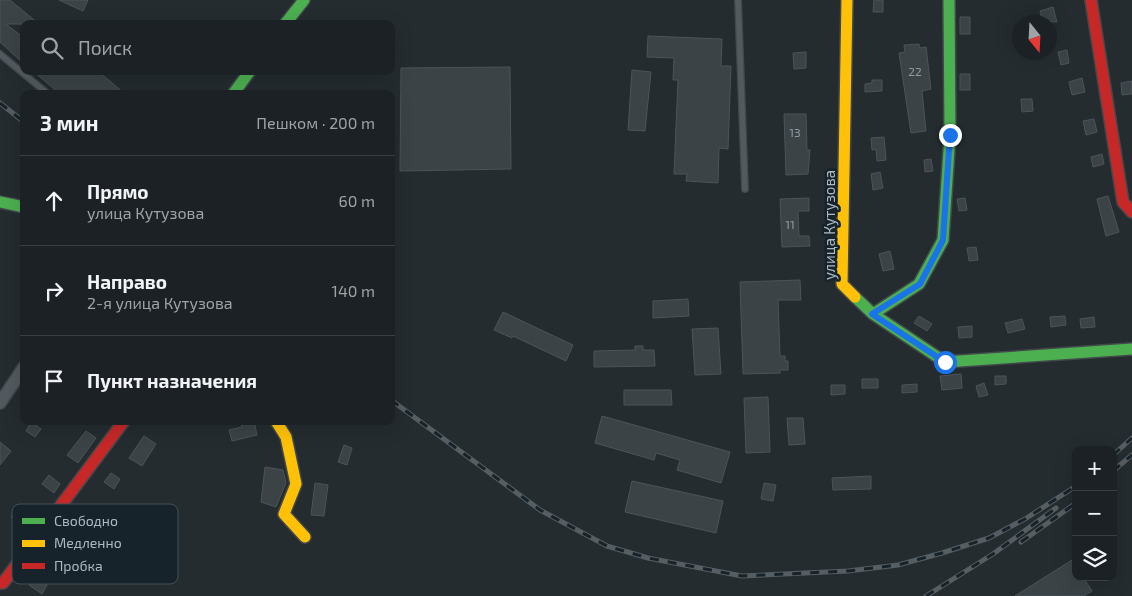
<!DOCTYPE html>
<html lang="ru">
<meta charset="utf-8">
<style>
:root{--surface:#1b2124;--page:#282e31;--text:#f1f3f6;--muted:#a0a3a6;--line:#393e41}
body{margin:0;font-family:"Exo 2",sans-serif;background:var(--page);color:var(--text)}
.controls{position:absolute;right:15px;bottom:15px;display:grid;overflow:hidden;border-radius:10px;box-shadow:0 5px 20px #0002}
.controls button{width:45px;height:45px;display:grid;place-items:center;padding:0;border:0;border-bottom:1px solid var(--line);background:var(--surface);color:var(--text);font:25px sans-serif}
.compass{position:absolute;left:1012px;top:15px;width:45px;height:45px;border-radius:50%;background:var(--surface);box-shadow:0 5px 20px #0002;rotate:162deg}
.stop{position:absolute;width:15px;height:15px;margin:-11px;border:4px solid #1a73e8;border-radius:50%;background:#fff}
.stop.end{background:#1a73e8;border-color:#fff;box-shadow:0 1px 5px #0008}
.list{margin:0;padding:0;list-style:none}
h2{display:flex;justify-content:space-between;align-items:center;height:65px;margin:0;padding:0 20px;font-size:21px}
h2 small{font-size:16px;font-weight:400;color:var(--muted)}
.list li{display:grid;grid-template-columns:32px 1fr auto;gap:15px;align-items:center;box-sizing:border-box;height:90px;padding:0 20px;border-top:1px solid var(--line)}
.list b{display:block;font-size:19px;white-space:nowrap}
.list p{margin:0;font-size:16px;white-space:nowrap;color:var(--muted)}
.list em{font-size:16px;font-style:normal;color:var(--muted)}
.icon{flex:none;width:28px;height:28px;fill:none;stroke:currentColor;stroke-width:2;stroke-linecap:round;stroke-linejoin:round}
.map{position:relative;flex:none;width:1132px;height:596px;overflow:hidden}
.search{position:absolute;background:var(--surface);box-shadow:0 5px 20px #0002;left:20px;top:20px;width:375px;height:55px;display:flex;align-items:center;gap:12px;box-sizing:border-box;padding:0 18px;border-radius:10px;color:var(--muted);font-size:19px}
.panel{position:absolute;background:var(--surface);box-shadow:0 5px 20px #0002;left:20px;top:90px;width:375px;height:335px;border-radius:10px}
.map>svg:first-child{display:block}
</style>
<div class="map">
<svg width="1132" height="596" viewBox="0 0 1132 596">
<rect width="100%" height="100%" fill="#242c30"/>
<path fill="#3b4347" stroke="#4b5459" d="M0,0h10l29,24h-33l18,14v26l-24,-22z
M59,0h29l-5,11z
M874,0h9v12h-10z
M1053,7l4,15 -15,-1 -2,-10z
M960,17h10v17h-10z
M648,36l74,3 -1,27h10l-3,83 -9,-1 -1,35 -32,-2 1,-7h-13l4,-94h-5l1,-22 -27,-1z
M919,44l1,4 6,-1 5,42 -9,2 4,40 -15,2 -12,-80 6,-1 -1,-7z
M1067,50l2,13 -8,2 -3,-13z
M806,52v16l-12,1 -1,-16z
M510,67l1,102 -111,2 1,-103z
M632,70l19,2 -6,59 -17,-1z
M33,71h65l27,23h-65z
M960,74h10v16h-10z
M1082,78l3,14 -13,3 -3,-13z
M872,80h10v11l-17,1v-8l7,-1z
M1132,81v13l-10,1 -1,-12z
M1021,99h11l1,12 -11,1z
M784,114h22l1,36h3l-2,24 -22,1z
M1094,119l3,13 -11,3 -3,-14z
M884,137l2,23 -9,1 -1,-12 -4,1 -1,-12z
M1102,154l2,10 -11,3 -2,-10z
M931,159l2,12 -8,1 -1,-12z
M880,172l3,16 -10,2 -2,-16z
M1108,196l11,36 -13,4 -9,-37z
M809,198v13h-11l1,25h10l1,10 -28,1 -2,-48z
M965,198l2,12 -8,1 -2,-12z
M976,247l2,13 -9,1 -2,-13z
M890,251l4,18 -11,2 -4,-17z
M800,280l1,20h-23l2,56h5v5h3v9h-8v3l-37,1 -3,-92z
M688,299l1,17 -36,2v-17z
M503,312l70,33 -7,16 -53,-25 -1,2 -18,-8z
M919,316l13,8 -5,7 -13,-8z
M1065,316l1,9 -15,2 -1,-10z
M1094,317l1,10 -14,1 -1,-9z
M1022,319l3,10 -17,4 -3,-10z
M972,326v11l-13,1 -1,-11z
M718,328l3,46 -26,1 -3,-46z
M635,346h8v4h11l1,16 -61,1v-16l41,-1z
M961,374l1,14 -20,2 -2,-14z
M995,376h11v8l-11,1z
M862,379h16v9h-16z
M984,383l4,12 -9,2 -3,-11z
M917,384v8l-15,1v-8z
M831,385h14v9l-14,1z
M624,390h47l1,15h-48z
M768,397l2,55 -24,1 -2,-55z
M602,416l128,36 -9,31 -44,-13 3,-10 -24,-7 -2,7 -59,-17z
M787,418h16l2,26 -16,1z
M240,421h14l3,14 -25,6 -3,-11 13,-3z
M31,422l10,7 -6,8 -9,-6z
M86,431l10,7 -18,25 -11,-8z
M144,436l12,8 -14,22 -13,-8z
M0,442l11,9 -11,14z
M344,445l8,3 -5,17 -9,-3z
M265,467l18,3 3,13 -10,24 -15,-5z
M111,473l9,6 -6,10 -10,-7z
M49,475l11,9 -6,9 -12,-9z
M871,476v13l-38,1 -1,-12z
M632,481l91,20 -7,32 -91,-21z
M315,483l13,2 -4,31 -13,-1z
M764,483l12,2 -3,16 -12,-2z
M19,507l16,9 -9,12 -15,-11z
M1072,560l4,6v11h7l9,14 -8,5h-69z
M34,577l13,8 -5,9 -13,-9z"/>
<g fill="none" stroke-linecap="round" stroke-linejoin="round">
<defs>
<path id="lane" d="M738,0l7,189
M0,54l48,40"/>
<path id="street" d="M0,403l24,-36"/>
<path id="fast" d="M285,24l19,-24
M233,94l17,-23
M0,202l24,5
M855,297l18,17 72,48 187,-13
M873,314l46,-30 24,-44 7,-105 -1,-135"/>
<path id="slow" d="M847,0l-5,284 13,13
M276,421l10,16 10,47 -12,30 21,23"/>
<path id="jam" d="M1091,0l32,202 9,10
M0,583h3l121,-162"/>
</defs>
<use href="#lane" stroke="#42484b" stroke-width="8"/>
<use href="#street" stroke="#42484b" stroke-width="14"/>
<use href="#fast" stroke="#42484b" stroke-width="14"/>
<use href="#slow" stroke="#42484b" stroke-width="14"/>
<use href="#jam" stroke="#42484b" stroke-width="14"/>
<use href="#lane" stroke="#525a60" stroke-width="5.5"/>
<use href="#street" stroke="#525a60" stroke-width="11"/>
<use href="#fast" stroke="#4caf50" stroke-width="11"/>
<use href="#slow" stroke="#ffc107" stroke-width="11"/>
<use href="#jam" stroke="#c62828" stroke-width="11"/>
<defs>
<path id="rail" d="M0,103l24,19
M391,400l149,110 67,36 41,12 94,18 106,-5 50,-6 44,-12 47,-15 36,-19 51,-33
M1113,455l19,-17
M1113,471l19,-16
M1021,542l55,-39
M926,596l67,-42 63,-46"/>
</defs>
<use href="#rail" stroke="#575e62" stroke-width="5"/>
<use href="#rail" stroke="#17232b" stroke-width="3" stroke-dasharray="9" stroke-linecap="butt"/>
</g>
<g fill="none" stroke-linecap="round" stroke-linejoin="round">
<path stroke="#1a73e8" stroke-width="6" d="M945,362l-73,-48 48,-30 23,-44 7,-105"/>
</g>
<g text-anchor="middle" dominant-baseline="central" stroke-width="5" stroke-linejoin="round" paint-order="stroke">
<g font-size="12" fill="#8f9ca5">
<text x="915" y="71">22</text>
<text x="795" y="132">13</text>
<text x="790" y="224">11</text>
</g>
<g font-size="15" fill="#abbac4" stroke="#17232b">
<text transform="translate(829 225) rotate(-90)">улица Кутузова</text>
</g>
</g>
<rect x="12" y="504" width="166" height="80" rx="8" fill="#17232b" stroke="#435059" stroke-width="1"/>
<rect x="22" y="518" width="23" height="6" fill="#4caf50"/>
<rect x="22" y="540" width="23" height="7" fill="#ffc107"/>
<rect x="22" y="563" width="23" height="6" fill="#c62828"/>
<g font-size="14" fill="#abbac4">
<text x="54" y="526">Свободно</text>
<text x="54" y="548">Медленно</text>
<text x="54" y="571">Пробка</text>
</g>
</svg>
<div class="controls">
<button>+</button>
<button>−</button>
<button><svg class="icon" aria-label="layers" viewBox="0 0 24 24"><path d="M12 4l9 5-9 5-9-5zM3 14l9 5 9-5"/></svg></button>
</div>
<svg class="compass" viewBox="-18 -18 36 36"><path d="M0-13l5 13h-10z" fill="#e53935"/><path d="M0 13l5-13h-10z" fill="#a0a3a6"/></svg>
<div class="stop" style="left:945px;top:362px"></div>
<div class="stop end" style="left:950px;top:135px"></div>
<div class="search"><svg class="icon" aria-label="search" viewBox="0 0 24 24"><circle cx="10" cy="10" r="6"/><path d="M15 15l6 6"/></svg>Поиск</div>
<section class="panel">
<h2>3 мин<small>Пешком · 200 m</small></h2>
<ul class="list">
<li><svg class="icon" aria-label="ahead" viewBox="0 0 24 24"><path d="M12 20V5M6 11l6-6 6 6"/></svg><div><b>Прямо</b><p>улица Кутузова</p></div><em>60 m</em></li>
<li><svg class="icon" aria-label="right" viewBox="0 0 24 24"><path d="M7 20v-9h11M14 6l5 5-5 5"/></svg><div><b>Направо</b><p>2-я улица Кутузова</p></div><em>140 m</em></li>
<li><svg class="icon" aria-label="arrive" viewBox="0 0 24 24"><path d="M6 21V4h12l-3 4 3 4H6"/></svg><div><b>Пункт назначения</b></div></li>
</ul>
</section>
</div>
